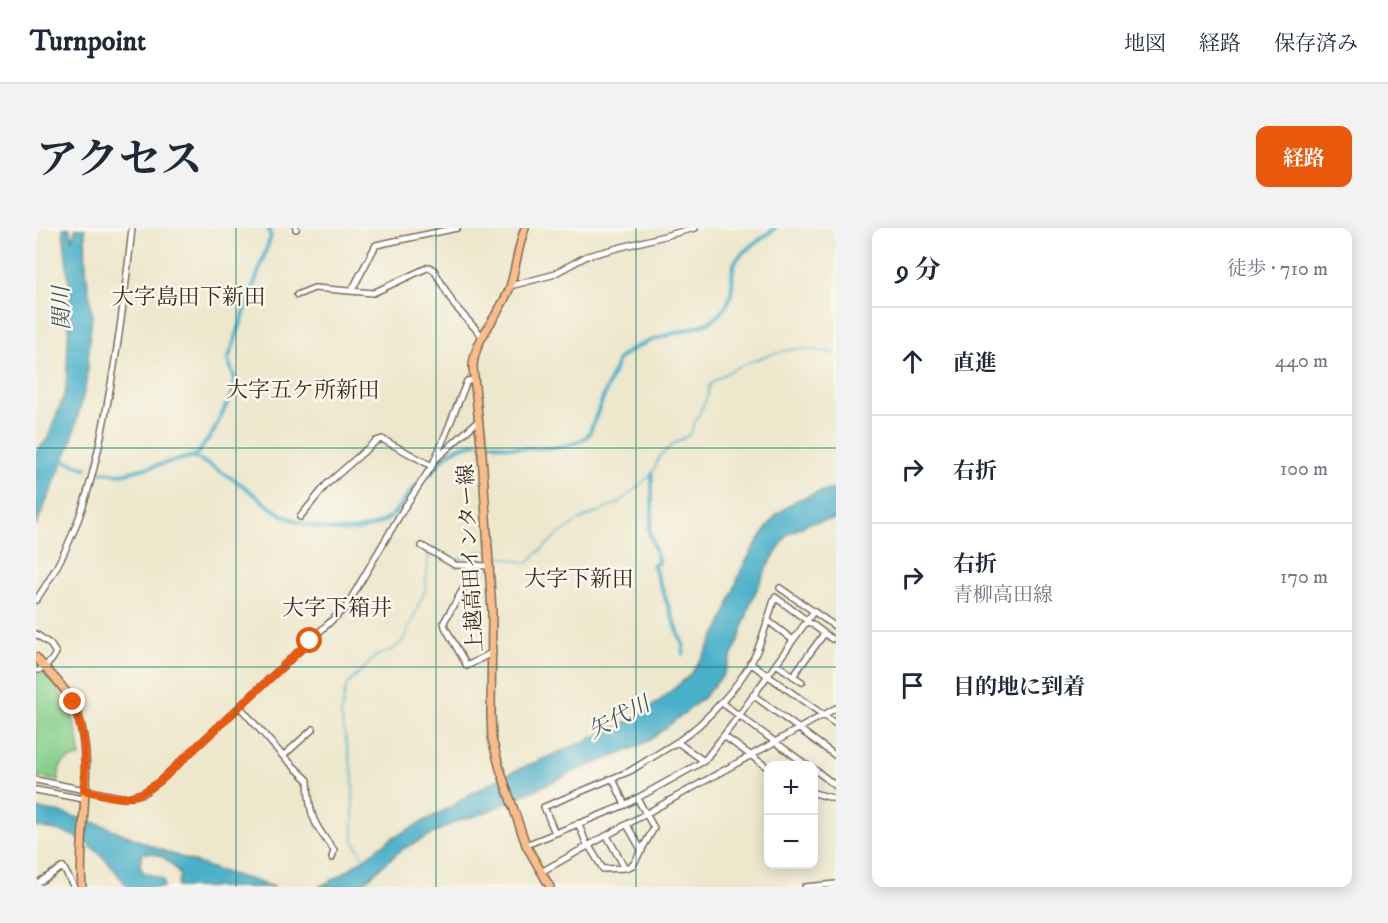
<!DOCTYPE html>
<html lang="ja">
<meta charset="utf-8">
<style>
:root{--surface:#fff;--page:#f2f2f3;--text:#1f2937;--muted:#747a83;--line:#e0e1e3;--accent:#ea580c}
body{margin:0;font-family:"IM FELL DW Pica","Noto Serif JP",serif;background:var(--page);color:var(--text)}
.controls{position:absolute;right:18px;bottom:18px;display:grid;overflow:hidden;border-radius:12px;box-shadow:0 3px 15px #0003}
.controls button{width:54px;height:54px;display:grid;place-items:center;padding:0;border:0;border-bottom:2px solid var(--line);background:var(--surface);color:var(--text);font:30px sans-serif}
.stop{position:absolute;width:18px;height:18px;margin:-14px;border:4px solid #ea580c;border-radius:50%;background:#fff}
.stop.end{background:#ea580c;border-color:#fff;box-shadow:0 2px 6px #0008}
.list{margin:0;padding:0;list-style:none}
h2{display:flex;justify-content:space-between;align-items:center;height:78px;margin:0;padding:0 24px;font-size:26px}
h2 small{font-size:20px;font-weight:400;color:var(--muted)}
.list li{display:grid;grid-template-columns:39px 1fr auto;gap:18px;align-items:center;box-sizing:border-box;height:108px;padding:0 24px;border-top:2px solid var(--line)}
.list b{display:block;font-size:22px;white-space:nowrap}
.list p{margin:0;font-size:20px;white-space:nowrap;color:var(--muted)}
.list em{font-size:20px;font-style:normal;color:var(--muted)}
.icon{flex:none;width:33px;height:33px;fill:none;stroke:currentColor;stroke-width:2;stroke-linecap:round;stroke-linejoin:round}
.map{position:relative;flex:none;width:800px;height:659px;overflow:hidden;border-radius:12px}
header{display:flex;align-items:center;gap:36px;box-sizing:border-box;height:84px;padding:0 30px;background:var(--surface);border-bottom:2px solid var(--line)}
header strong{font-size:28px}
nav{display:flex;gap:33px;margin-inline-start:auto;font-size:21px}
.intro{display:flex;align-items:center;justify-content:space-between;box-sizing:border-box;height:144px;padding:0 36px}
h1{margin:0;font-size:42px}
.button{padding:15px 27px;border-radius:12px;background:var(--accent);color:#fff;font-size:21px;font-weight:700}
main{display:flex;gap:36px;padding:0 36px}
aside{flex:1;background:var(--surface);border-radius:12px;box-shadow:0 3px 15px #0003}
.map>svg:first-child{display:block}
</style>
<header>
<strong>Turnpoint</strong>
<nav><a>地図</a><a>経路</a><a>保存済み</a></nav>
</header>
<div class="intro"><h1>アクセス</h1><a class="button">経路</a></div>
<main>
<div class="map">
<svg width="800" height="659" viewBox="0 0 800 659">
<rect width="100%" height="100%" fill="#fbf7ec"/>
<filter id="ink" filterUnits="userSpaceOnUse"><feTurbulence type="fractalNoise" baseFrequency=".0167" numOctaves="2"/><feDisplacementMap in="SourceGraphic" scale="12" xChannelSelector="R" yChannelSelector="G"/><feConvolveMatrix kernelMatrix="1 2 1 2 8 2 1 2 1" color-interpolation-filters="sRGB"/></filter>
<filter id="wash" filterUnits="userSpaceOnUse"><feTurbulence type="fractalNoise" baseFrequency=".008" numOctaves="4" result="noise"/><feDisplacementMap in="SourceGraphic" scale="24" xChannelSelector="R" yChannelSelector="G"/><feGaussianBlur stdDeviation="1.35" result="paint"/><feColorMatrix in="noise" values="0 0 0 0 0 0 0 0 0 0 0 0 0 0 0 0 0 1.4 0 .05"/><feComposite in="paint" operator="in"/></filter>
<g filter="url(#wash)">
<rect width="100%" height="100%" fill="#ede7cc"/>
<path fill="#83cd8a" stroke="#5f7c54" stroke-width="1.5" d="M7,443c23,25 36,51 37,86 -16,1 -23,9 -21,24l-23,-4v-104z"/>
<path fill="#4ab0c9" stroke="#426d74" stroke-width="1.5" d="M27,0h7l2,12 4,-12h9l1,42 6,44 -6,70 -15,59 -35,83v-75l11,-11 19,-50 4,-95z
M800,261v30l-27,4 -21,11 -20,31 -17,37 -13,40 -15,33 -21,24 -52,41 -25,12 -45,17 -98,45 -25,7 -56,29 -37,32 -10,5h-35l19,-10 56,-40 55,-29 19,-13 47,-24 105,-45 37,-23 34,-29 14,-21 17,-30 19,-53 13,-23 22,-32 21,-15 25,-9z
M0,581l26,4 40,12 67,28 48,17 58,17h-98l3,-12c-9,-14 -20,-24 -38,-22l-2,11 3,8 20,7 1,8h-36c-27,-35 -45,-56 -92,-60z"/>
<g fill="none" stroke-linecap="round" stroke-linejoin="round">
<path stroke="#4ab0c9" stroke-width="1.5" d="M455,326l36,9 28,-26 25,-17 39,-17 33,-29 7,-17 13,-12 17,-10 19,-40 1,-9c18,-19 74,-39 99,-37 9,1 19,3 28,4
M416,334l28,-11 7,2
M328,631l-11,-20v-63l-12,-60 5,-30 31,-31 15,-5 11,-9 22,-50 4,-39"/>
<path stroke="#4ab0c9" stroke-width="4" d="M447,215c10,-1 19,3 28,4 20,3 65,3 78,-13l29,-74c20,-21 63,-27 90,-37 14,-9 24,-21 24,-38 1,-8 -1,-16 3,-23 6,-12 30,-24 40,-34
M156,230l6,1c16,9 33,18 48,29 11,8 21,18 33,25 32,17 77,27 110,5 12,-9 17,-25 30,-35
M25,232l25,8
M65,244l21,2 72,-18 4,-3 16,-22 19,-40 1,-14 -6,-17 43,-124 -3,-8
M616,246v44l-3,13 10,32 -6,2 30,80v9
M393,248c13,-19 24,-30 48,-33"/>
</g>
</g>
<g filter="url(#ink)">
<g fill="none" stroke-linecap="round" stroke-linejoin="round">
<defs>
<path id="minor" d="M260,1v-1
M474,58l42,-11 35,-19 108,-28
M316,62l24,-45 81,-17
M261,67l17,-7 59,5 56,-26 5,3 20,35 29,32
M399,232l44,-40
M264,289l27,-33 49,-43 6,-2 50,27
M386,318l33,19 34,1
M441,337l-33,57 1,5 22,39 26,-14
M744,360l56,39
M0,372c44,-62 59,-127 72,-200 11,-57 18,-114 24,-172
M731,392l26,20
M0,406l14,10 6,9 -5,8 -12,9h-3
M714,435l86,61
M740,436l26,18
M757,448l31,-42
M717,467l83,61
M686,475l86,63
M204,479l43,49 25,24c1,35 5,44 26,70l-2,8
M688,508l44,32
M641,514c28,-18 67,-61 80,-91 7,-17 12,-36 18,-54l57,42
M247,528l30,-27
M778,541l22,17
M577,551l12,26
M0,552l88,18 20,-5 16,-12 186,-174 58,-99 28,-42 11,-25 24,-60 7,-1
M0,562l47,9
M778,565l22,6
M542,595l10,24
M591,597l15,26
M519,605l-11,-26 86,-36 47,-29 27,19
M571,608l18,32
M490,617l99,-40 79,-44 34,-44 76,-106
M553,618l14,23 23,-1 7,-3 21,-37 -17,-30
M505,644l295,-164
M0,656l27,-17 11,20
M769,659l31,-3"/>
<path id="major" d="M489,0c-7,19 -9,39 -15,59 -9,27 -36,51 -37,80l9,87 10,158 -1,102 1,25 8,30 26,76 24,42
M0,429c12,15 29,29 37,47 25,49 4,128 9,183"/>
</defs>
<use href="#minor" stroke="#796c5b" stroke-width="8"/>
<use href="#major" stroke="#796c5b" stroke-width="10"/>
<use href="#minor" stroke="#fff" stroke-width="5"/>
<use href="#major" stroke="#f9bc8a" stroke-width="7"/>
</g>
</g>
<g fill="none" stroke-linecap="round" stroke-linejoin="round" filter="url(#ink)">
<path stroke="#ea580c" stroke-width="8" d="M37,474c13,33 13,53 11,88 34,8 46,15 76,-9l150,-140"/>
</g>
<path fill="none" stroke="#0f766e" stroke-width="1.5" stroke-opacity="0.55" d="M200,0v659M400,0v659M600,0v659M0,220h800M0,439h800"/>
<g text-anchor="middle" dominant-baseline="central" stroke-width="5" stroke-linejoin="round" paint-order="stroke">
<g font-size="21" fill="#3b2a1e" stroke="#fbf7ec">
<text transform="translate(435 330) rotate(-93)">上越高田インター線</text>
</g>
<g font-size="22" fill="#3b2a1e" stroke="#fbf7ec">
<text x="153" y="69">大字島田下新田</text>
<text x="267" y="162">大字五ケ所新田</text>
<text x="543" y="351">大字下新田</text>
<text x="301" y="380">大字下箱井</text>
</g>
<g font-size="22" font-style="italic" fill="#40595a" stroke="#fbf7ec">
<text transform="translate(26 80) rotate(-91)">関川</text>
<text transform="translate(583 490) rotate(-27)">矢代川</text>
</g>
</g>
</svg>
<div class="controls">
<button>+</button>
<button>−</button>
</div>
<div class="stop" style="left:274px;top:413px"></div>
<div class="stop end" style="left:37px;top:474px"></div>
</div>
<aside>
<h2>9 分<small>徒歩 · 710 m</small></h2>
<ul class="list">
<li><svg class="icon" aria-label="ahead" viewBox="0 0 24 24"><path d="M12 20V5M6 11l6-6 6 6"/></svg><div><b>直進</b></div><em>440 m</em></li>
<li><svg class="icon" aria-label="right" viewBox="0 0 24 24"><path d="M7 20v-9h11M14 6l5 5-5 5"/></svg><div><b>右折</b></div><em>100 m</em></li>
<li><svg class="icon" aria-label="right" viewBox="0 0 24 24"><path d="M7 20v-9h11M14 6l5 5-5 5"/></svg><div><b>右折</b><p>青柳高田線</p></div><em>170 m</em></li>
<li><svg class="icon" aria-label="arrive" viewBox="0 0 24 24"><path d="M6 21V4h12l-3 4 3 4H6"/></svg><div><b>目的地に到着</b></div></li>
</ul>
</aside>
</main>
